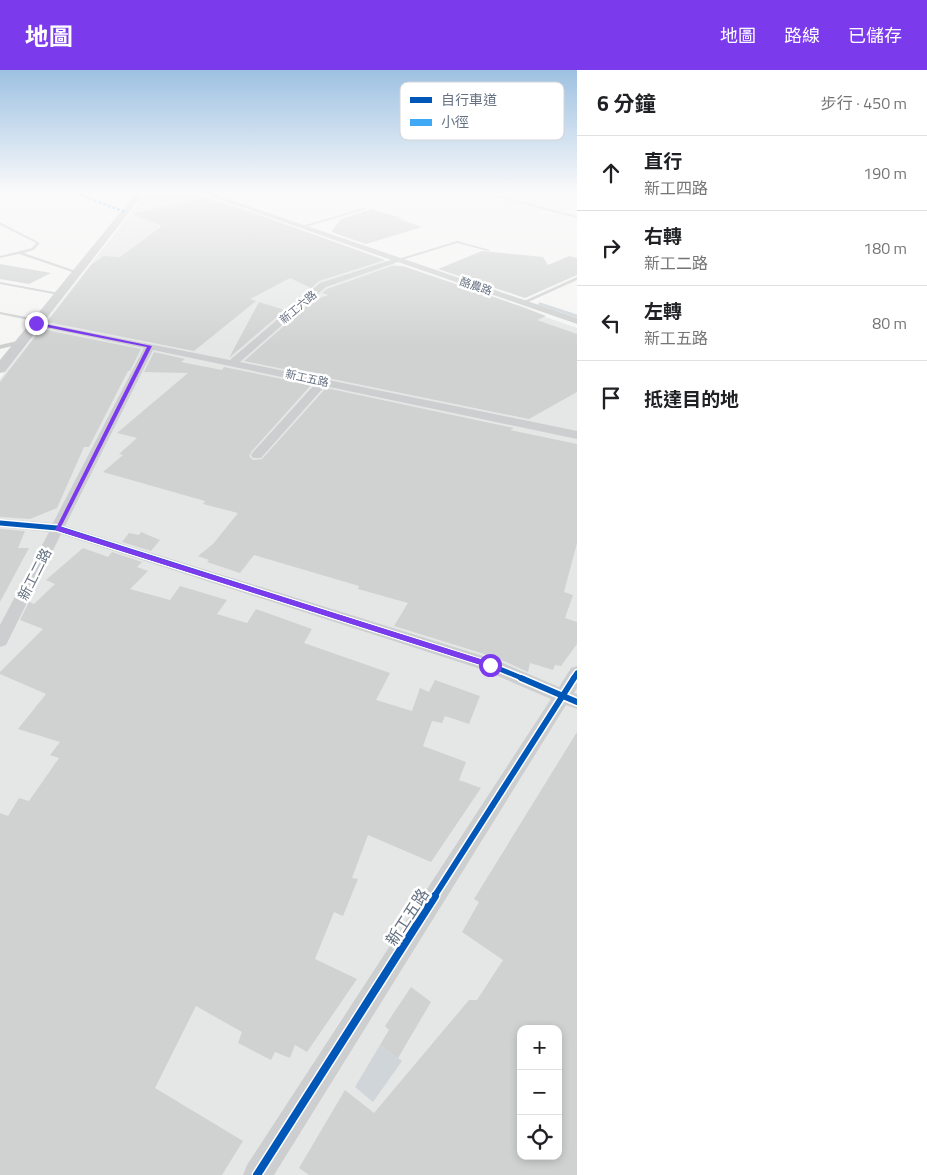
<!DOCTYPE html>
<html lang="zh-TW">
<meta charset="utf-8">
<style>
:root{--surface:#fff;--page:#f2f2f2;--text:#202124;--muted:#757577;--line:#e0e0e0;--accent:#7c3aed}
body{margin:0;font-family:"Titillium Web","Noto Sans TC",sans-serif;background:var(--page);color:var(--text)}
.controls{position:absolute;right:15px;bottom:15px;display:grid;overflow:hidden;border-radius:10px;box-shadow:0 2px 8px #0003}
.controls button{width:45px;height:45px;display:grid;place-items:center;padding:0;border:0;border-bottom:1px solid var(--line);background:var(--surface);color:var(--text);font:25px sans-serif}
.stop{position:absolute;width:15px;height:15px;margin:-11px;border:4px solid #7c3aed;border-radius:50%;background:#fff}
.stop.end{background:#7c3aed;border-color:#fff;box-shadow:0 1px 5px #0008}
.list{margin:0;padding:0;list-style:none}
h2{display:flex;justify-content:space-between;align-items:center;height:65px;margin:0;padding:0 20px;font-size:21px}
h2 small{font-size:16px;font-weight:400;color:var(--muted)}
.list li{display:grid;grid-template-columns:32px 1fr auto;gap:15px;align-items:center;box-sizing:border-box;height:75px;padding:0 20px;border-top:1px solid var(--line)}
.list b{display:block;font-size:19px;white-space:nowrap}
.list p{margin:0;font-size:16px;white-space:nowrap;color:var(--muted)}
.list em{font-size:16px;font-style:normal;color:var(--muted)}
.icon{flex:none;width:28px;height:28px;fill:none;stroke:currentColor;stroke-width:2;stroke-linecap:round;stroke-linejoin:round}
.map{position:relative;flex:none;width:577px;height:1105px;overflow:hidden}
header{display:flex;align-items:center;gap:30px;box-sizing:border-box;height:70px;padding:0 25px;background:var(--accent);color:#fff}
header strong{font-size:24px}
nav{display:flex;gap:28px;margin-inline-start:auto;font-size:18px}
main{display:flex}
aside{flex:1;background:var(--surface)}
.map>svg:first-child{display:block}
</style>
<header>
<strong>地圖</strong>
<nav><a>地圖</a><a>路線</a><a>已儲存</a></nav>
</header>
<main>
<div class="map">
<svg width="577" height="1105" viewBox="0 0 577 1105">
<rect width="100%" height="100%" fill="#f5f5f4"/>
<path fill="#e5e7e6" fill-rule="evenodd" d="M147,123h46l384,135v847h-577v-796zM521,959h37v127h-37z"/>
<path fill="#cfd5d9" d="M380,975l22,16 -29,41 -18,-15z"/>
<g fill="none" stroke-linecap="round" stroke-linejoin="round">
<path stroke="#cfd5d9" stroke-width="3" d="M540,234l37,12"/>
</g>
<path fill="#d0d1d1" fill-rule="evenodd" d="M202,128l35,9 148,53 -66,21 -8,7 -21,-10 -40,21 6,2 -62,50 -147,-29 45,-58 12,-8 16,1 42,-31 -30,-12z
M372,139l30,9 -3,1 23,8 -56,17 -35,-12 10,-13z
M482,181l61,6 5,8 21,-9 8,2v17l-52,23 -87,-29z
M0,194l51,9 -22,11 -29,-5z
M392,196h11l120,41 23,9 -9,4 40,14v58l-48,27 -285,-58 68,-60 16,-6 -6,-2 5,-4z
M259,232l26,8 -56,48z
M41,259l100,20 -11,22h-2l-39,76h-5l-27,61 -27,11 -30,-2v-135z
M154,282l31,7 -4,3 41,8 2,-3 87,18 -59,66 -3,5 4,4 9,-1 64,-71 188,40 -4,2 67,14v99l-13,49 9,3 -8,23 12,4v22l-16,22 -6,-1 -2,5 -23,-7 -2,9 -31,-14 -103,-32 14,-23 -50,-14 1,-3 -105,-31 -14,18 -33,-11 2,-2 -11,-4 15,-12 25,-31 -35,-9 2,-3 -102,-29 20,-17 -4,-1 18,-16 -20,-5 71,-60 -44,-1z
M0,459l25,2 -7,17h11l-29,54z
M141,462l19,8 -9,11 -29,-9 7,-9 10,2z
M83,478l25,9 4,-5 30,10 -5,5 11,4 -18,18 40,11 10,-14 47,14 -10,14 30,9 9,-14 56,20 -8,14 86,30 -14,27 36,11 8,-23 9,4 6,-12 45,16 -11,28 -24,-8 -3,7 -10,-2 -9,25 43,16 -7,18 22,8 -50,74 -63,-27 -16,43 6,1 -15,37 -9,-4 -19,47 42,20 -50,73 -12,-7 -5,13 -15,-6 -4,8 -33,-17 4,-11 -46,-26 -41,82 88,53 -21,34h-222v-362l8,3 11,-18 10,3 30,-43 -9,-3 10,-13 -42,-13 28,-35 -46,-20v-2l43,-43 -23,-9 9,-18 5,2 21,-20 -9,-4z
M577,662v443h-268l-10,-7 46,-78 29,23 95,-113h8l26,-40 -41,-28 17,-30 -5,-3zM521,959h37v127h-37z
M411,917l20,15 -33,56 -18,-13 9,-15 -4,-4z"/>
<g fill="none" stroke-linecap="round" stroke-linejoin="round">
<path fill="#cdcecf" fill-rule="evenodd" d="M481,123h5l91,23v2z
M364,138l3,1 -62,18 -3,-1z
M0,152l40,21 -6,7 -10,3 55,19 -4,1 -56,-19 -19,4v-2l32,-8 4,-5 -36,-18z
M457,171l33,9 -2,1 -31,-8 -55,17 -4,-1z
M577,207v3l-51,23 -4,-1z
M0,212l59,11 2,1 -2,1 -59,-11z
M0,242l32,6 7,5 -3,2 -8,-5 -28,-6z
M22,270l3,2 -1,1 -24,6v-4z"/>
<path fill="#cdcecf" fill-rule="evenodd" d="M202,123h8l367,125v6l-179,-62 -72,25 -86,75 337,69v8l-252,-53 -64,72h-8l-2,-3 2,-3 62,-68 -162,-34 -88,176 431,134 63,27 12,-19 6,-2v22l-3,5 3,1v15l-11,-4 -292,470h-31l4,-10 304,-466 -67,-29 -423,-136 -53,107 -2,4 -6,2v-22l49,-93 -49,-5v-8l53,4 91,-175 -108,-22 -5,-3 2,-2 197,39 90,-77 71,-23z"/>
<path fill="#cdcecf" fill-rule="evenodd" d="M136,123h8l-139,179 -5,1v-13z"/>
<path stroke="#3fa9f5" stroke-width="2" stroke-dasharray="3 2" stroke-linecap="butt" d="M75,123l50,19"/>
<defs>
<path id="cycleway-far2" d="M0,453l57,5 433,137 34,14
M573,609l4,-6"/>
<path id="cycleway-far1" d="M521,608l56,24
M434,827l140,-219"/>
<path id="cycleway" d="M257,1105l178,-279"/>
</defs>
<use href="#cycleway-far2" stroke="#fff" stroke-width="8"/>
<use href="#cycleway-far1" stroke="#fff" stroke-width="9"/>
<use href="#cycleway" stroke="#fff" stroke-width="11"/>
<use href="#cycleway-far2" stroke="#0057b8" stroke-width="5"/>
<use href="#cycleway-far1" stroke="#0057b8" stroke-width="6"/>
<use href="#cycleway" stroke="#0057b8" stroke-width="8"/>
</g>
<linearGradient id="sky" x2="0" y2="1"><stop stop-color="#9ec1e2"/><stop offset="0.44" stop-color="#fafafa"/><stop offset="1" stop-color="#fafafa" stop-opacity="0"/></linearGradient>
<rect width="577" height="277" fill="url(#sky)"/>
<path fill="#7c3aed" d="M35,252l117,24 -91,181 432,136v4h-6l-432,-137 92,-183 -111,-22z"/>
<g text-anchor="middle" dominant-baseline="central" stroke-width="5" stroke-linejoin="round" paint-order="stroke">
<g font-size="11" fill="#667283" stroke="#fff">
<text transform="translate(476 216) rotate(19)">酪農路</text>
<text transform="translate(298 237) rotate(-40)">新工六路</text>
<text transform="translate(307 308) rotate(12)">新工五路</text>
</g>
<g font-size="14" fill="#667283" stroke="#fff">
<text transform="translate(34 504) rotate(-63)">新工二路</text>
</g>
<g font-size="16" fill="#667283" stroke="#fff">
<text transform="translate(407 847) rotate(-57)">新工五路</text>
</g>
</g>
<rect x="400" y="12" width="164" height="58" rx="8" fill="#fff" stroke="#d1d5da" stroke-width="1"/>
<rect x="410" y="27" width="22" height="6" fill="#0057b8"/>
<rect x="410" y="49" width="22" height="7" fill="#3fa9f5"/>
<g font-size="14" fill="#667283">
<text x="441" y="35">自行車道</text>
<text x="441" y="57">小徑</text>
</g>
</svg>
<div class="controls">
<button>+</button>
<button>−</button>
<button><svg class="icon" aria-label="locate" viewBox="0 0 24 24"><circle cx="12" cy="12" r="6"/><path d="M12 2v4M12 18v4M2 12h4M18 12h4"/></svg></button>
</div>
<div class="stop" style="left:490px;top:595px"></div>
<div class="stop end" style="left:36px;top:253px"></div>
</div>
<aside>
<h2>6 分鐘<small>步行 · 450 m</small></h2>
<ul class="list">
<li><svg class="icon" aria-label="ahead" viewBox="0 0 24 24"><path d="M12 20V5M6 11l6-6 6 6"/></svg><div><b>直行</b><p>新工四路</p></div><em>190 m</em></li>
<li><svg class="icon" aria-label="right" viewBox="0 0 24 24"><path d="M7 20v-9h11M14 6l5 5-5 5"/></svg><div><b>右轉</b><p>新工二路</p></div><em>180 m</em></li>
<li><svg class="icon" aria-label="left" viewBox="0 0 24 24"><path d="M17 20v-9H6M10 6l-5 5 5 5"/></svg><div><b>左轉</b><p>新工五路</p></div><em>80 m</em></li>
<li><svg class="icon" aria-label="arrive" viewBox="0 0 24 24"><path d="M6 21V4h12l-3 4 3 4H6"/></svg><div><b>抵達目的地</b></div></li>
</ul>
</aside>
</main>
